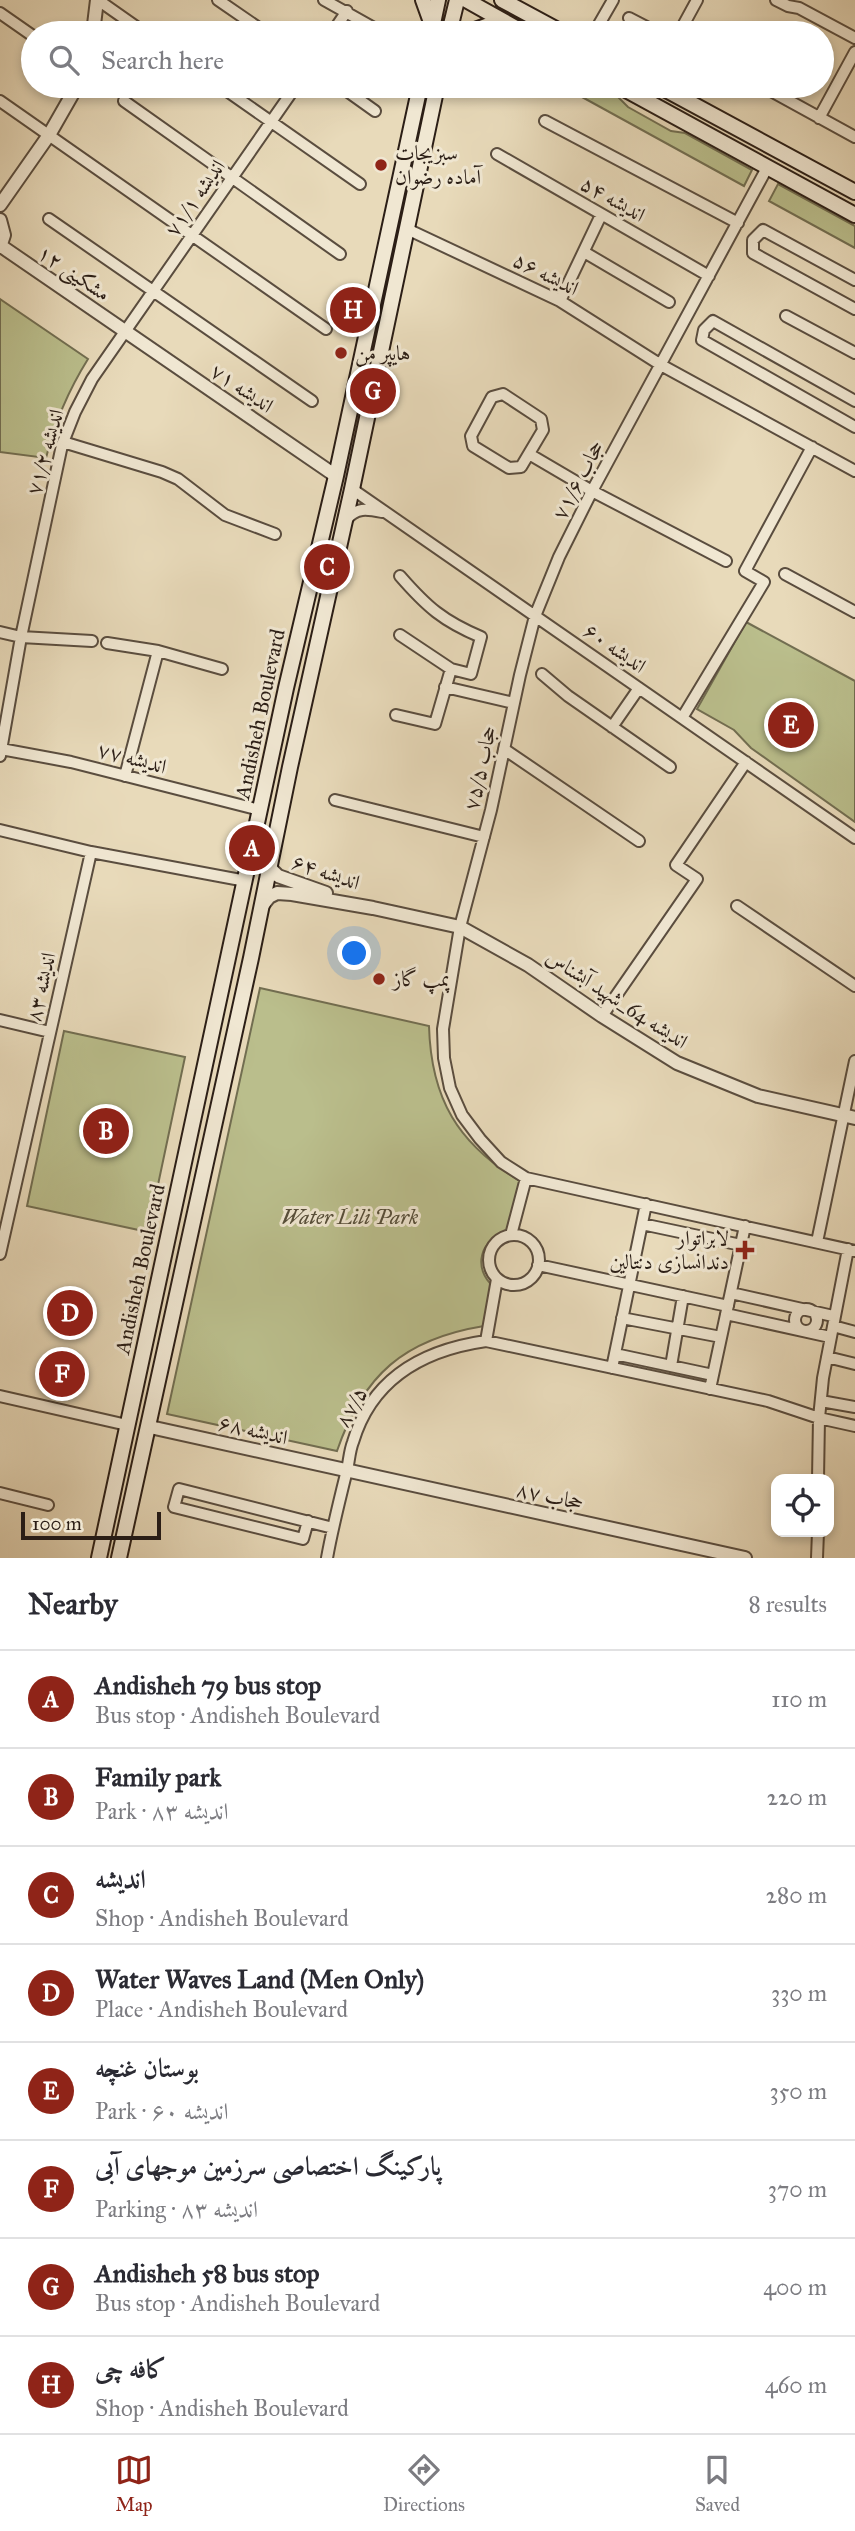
<!DOCTYPE html>
<meta charset="utf-8">
<style>
:root{--surface:#fff;--page:#f7f7f7;--text:#2b2b33;--muted:#7c7c81;--line:#e1e1e2;--accent:#8f2418}
body{margin:0;font-family:"IM FELL Great Primer",Amiri,serif;background:var(--page);color:var(--text)}
.controls{position:absolute;right:21px;bottom:21px;display:grid;overflow:hidden;border-radius:14px;box-shadow:0 4px 10px #0003}
.controls button{width:63px;height:63px;display:grid;place-items:center;padding:0;border:0;border-bottom:2px solid var(--line);background:var(--surface);color:var(--text);font:35px sans-serif}
.scale{position:absolute;left:21px;bottom:18px;width:140px;box-sizing:border-box;padding-left:7px;border:4px solid #2b1e16;border-top:0;font-size:19px;line-height:24px;white-space:nowrap;color:#2b1e16;-webkit-text-stroke:5px #f0e7d2;paint-order:stroke}
.you{position:absolute;left:355px;top:954px;width:24px;height:24px;margin:-18px;border:5px solid #fff;border-radius:50%;background:#1a73e8;box-shadow:0 0 0 10px #1a73e833}
.badge{display:grid;place-items:center;width:46px;height:46px;border-radius:50%;background:var(--accent);color:#fff;font-size:23px;font-weight:700}
.pin{position:absolute;translate:-50% -50%;border:4px solid #fff;box-shadow:0 2px 7px #0006}
.list{margin:0;padding:0;list-style:none}
h2{display:flex;justify-content:space-between;align-items:center;height:91px;margin:0;padding:0 28px;font-size:30px}
h2 small{font-size:23px;font-weight:400;color:var(--muted)}
.list li{display:grid;grid-template-columns:46px 1fr auto;gap:21px;align-items:center;box-sizing:border-box;height:98px;padding:0 28px;border-top:2px solid var(--line)}
.list b{display:block;font-size:26px;white-space:nowrap}
.list p{margin:0;font-size:23px;white-space:nowrap;color:var(--muted)}
.list em{font-size:23px;font-style:normal;color:var(--muted)}
.icon{flex:none;width:38px;height:38px;fill:none;stroke:currentColor;stroke-width:2;stroke-linecap:round;stroke-linejoin:round}
.map{position:relative;flex:none;width:855px;height:1558px;overflow:hidden}
.search{position:absolute;background:var(--surface);box-shadow:0 4px 10px #0003;left:21px;right:21px;top:21px;height:77px;display:flex;align-items:center;gap:18px;box-sizing:border-box;padding:0 24px;border-radius:38px;color:var(--muted);font-size:26px}
.sheet{height:875px;background:var(--surface)}
nav{display:flex;justify-content:space-around;align-items:center;box-sizing:border-box;height:98px;border-top:2px solid var(--line);background:var(--surface);font-size:19px;color:var(--muted)}
nav a{display:grid;justify-items:center;gap:4px}
nav .on{color:var(--accent)}
.map>svg:first-child{display:block}
</style>
<div class="map">
<svg width="855" height="1558" viewBox="0 0 855 1558">
<rect width="100%" height="100%" fill="#e8daba"/>
<filter id="stains"><feTurbulence type="fractalNoise" baseFrequency=".00286" numOctaves="4"/><feColorMatrix values="0 0 0 0 .2 0 0 0 0 .09 0 0 0 0 .02 0 0 0 .5 -.17"/></filter>
<radialGradient id="worn" r=".72"><stop offset=".6" stop-color="#630" stop-opacity="0"/><stop offset="1" stop-color="#630" stop-opacity=".3"/></radialGradient>
<path fill="#babe8c" stroke="#726e51" stroke-width="2" d="M562,86h41l9,5 16,16 43,24 14,2 67,37 -8,16z
M778,184l77,42v22l-86,-47z
M0,299l88,60c-20,32 -33,62 -42,99l-46,-6z
M746,622l109,59v141l-104,-74 -17,-18 -37,-21z
M260,988l169,38c2,73 29,118 91,155l-13,52c-27,5 -35,36 -13,54l-10,39c-80,13 -121,49 -147,125l-170,-37z
M64,1031l121,26 -37,175 -121,-26z"/>
<g fill="none" stroke-linecap="round" stroke-linejoin="round">
<defs>
<path id="minor" d="M98,0l47,33
M218,0l48,33
M324,0l59,33
M776,0l12,6 11,2 56,30
M0,13l33,23
M629,18l29,15
M332,33l15,-22
M594,33l19,-33
M679,33l18,-33
M220,86l140,98
M340,86l35,25
M762,86l93,51
M0,101l326,228
M124,101l216,153
M819,118l36,-66
M545,121l193,102
M497,154l212,122
M767,168l-175,323 -33,66 -24,59 -15,59 -29,135 -31,117 -17,102 1,29 6,30 12,27 18,24 21,23 25,16 329,73
M49,219l263,182
M407,229l153,72 101,64 194,106
M584,252l85,50
M855,280l-92,-50 -10,10v13l102,56
M560,301l41,-86
M786,316l69,37
M503,394l38,25 2,11 -22,37 -12,1 -36,-22 -2,-10 21,-39z
M855,401l-142,-80 -9,9 -2,10 153,87
M63,442l99,30 16,7 47,36 50,19
M529,454l63,37 134,70
M352,489l503,349
M346,520c10,-13 21,-11 36,-8
M785,574l70,38
M0,632l21,5 71,4
M400,635l51,34 20,5 10,-37c-38,-16 -54,-30 -81,-61
M107,643l51,8 64,18
M542,674l26,22 102,71
M445,687l69,16
M396,715l39,9 16,-55
M682,718l82,-136 -19,-11 67,-124
M612,727l27,-39
M1,749l70,13 181,46
M504,749l135,92
M0,756l21,-119 41,-192 13,-33 17,-33 204,-293
M125,776l33,-125
M335,800l149,37
M0,830l91,22 155,29
M737,906l118,80
M602,1016l95,-137 -21,-14 70,-103
M0,1020l50,12
M642,1224l99,21
M511,1235l15,-57
M489 1260a25 25 0 1 1 50 0a25 25 0 1 1-50 0Z
M817,1242l38,-181
M0,1254l91,-402
M538,1265l190,41
M731,1293l102,23
M795 1320a11 11 0 1 1 22 0a11 11 0 1 1-22 0Z
M726,1314l104,23
M622,1318l99,19
M833,1326l22,6
M486,1341l11,-62
M615,1354l98,21
M827,1357l28,7
M671,1366l12,-70
M612,1368l34,-164
M710,1389l35,-163
M0,1396l127,29
M821,1401l34,6
M818,1479l1,-61 4,-40 25,-129
M0,1493l48,12
M308,1521l-5,18 -129,-32 5,-18 154,39
M327,1558c5,-28 12,-56 19,-84 3,-10 3,-22 7,-32 19,-64 70,-92 133,-101l282,60 51,17 36,8
M817,1558l1,-26"/>
<path id="tertiary" d="M93,33l4,-33
M0,205l49,-70 28,-49
M0,220l4,15 -4,12
M1,246l335,230
M270,868l8,8 48,17
M262,906l7,-9 8,-4 15,1 81,14 87,19 68,38 74,51 75,47 81,33 97,22
M150,1427l595,131"/>
<path id="secondary" d="M423,0l9,25
M466,0l59,33
M502,0l61,33
M431,33l7,-33
M449,33l8,-33
M467,33l27,-10h12
M619,86l236,129
M659,86l196,106
M99,1558l187,-870 50,-212 84,-390
M119,1558l132,-600 39,-191 62,-278 85,-403"/>
</defs>
<use href="#minor" stroke="#5a4d3f" stroke-width="14"/>
<use href="#tertiary" stroke="#5a4d3f" stroke-width="16"/>
<use href="#secondary" stroke="#2b1e16" stroke-width="18"/>
<use href="#minor" stroke="#f0e7d2" stroke-width="10"/>
<use href="#tertiary" stroke="#f0e7d2" stroke-width="12"/>
<use href="#secondary" stroke="#f0e7d2" stroke-width="14"/>
</g>
<g fill="#8f2418" stroke="#f0e7d2" stroke-width="2.5">
<circle cx="381" cy="165" r="7"/>
<circle cx="341" cy="353" r="7"/>
<circle cx="379" cy="979" r="7"/>
<path d="M741.5 1239.5h7v7h7v7h-7v7h-7v-7h-7v-7h7z"/>
</g>
<g text-anchor="middle" dominant-baseline="central" stroke-width="6" stroke-linejoin="round" paint-order="stroke">
<g font-size="21" fill="#2b1e16" stroke="#f0e7d2" text-anchor="start">
<text x="395" y="153">سبزیجات<tspan x="395" dy="24">آماده رضوان</tspan></text>
<text x="355" y="353">هایپر من</text>
<text x="393" y="979">پمپ گاز</text>
<text x="729" y="1238" text-anchor="end">لابراتوار<tspan x="729" dy="24">دندانسازی دنتالین</tspan></text>
</g>
<g font-size="21" fill="#2b1e16" stroke="#f0e7d2">
<text transform="translate(195 198) rotate(-55)">اندیشه ۷۱/۱</text>
<text transform="translate(613 199) rotate(30)">اندیشه ۵۴</text>
<text transform="translate(74 273) rotate(34)">مشکینی ۱۲</text>
<text transform="translate(546 274) rotate(27)">اندیشه ۵۶</text>
<text transform="translate(242 388) rotate(34)">اندیشه ۷۱</text>
<text transform="translate(45 452) rotate(-74)">اندیشه ۷۱/۲</text>
<text transform="translate(578 480) rotate(-62)">حجاب ۷۱/۶</text>
<text transform="translate(615 648) rotate(35)">اندیشه ۶۰</text>
<text transform="translate(260 714) rotate(-78)">Andisheh Boulevard</text>
<text transform="translate(132 758) rotate(15)">اندیشه ۷۷</text>
<text transform="translate(480 768) rotate(-77)">حجاب ۷۵/۵</text>
<text transform="translate(326 872) rotate(19)">اندیشه ۶۴</text>
<text transform="translate(41 987) rotate(-77)">اندیشه ۸۳</text>
<text transform="translate(617 999) rotate(33)">اندیشه 64_شهید آبشناس</text>
<text transform="translate(140 1269) rotate(-78)">Andisheh Boulevard</text>
<text transform="translate(351 1407) rotate(-61)">۸۷/۵</text>
<text transform="translate(253 1430) rotate(13)">اندیشه ۶۸</text>
<text transform="translate(550 1496) rotate(12)">حجاب ۸۷</text>
</g>
<g font-size="21" font-style="italic" fill="#564e39" stroke="#f0e7d2">
<text x="350" y="1217">Water Lili Park</text>
</g>
</g>
<rect width="100%" height="100%" filter="url(#stains)"/>
<rect width="100%" height="100%" fill="url(#worn)"/>
</svg>
<div class="controls">
<button><svg class="icon" aria-label="locate" viewBox="0 0 24 24"><circle cx="12" cy="12" r="6"/><path d="M12 2v4M12 18v4M2 12h4M18 12h4"/></svg></button>
</div>
<div class="scale">100 m</div>
<div class="you"></div>
<div class="pin badge" style="left:252px;top:848px">A</div>
<div class="pin badge" style="left:106px;top:1131px">B</div>
<div class="pin badge" style="left:327px;top:567px">C</div>
<div class="pin badge" style="left:70px;top:1313px">D</div>
<div class="pin badge" style="left:791px;top:725px">E</div>
<div class="pin badge" style="left:62px;top:1374px">F</div>
<div class="pin badge" style="left:373px;top:391px">G</div>
<div class="pin badge" style="left:353px;top:310px">H</div>
<div class="search"><svg class="icon" aria-label="search" viewBox="0 0 24 24"><circle cx="10" cy="10" r="6"/><path d="M15 15l6 6"/></svg>Search here</div>
</div>
<section class="sheet">
<h2>Nearby<small>8 results</small></h2>
<ul class="list">
<li><span class="badge">A</span><div><b>Andisheh 79 bus stop</b><p>Bus stop · Andisheh Boulevard</p></div><em>110 m</em></li>
<li><span class="badge">B</span><div><b>Family park</b><p>Park · اندیشه ۸۳</p></div><em>220 m</em></li>
<li><span class="badge">C</span><div><b>اندیشه</b><p>Shop · Andisheh Boulevard</p></div><em>280 m</em></li>
<li><span class="badge">D</span><div><b>Water Waves Land (Men Only)</b><p>Place · Andisheh Boulevard</p></div><em>330 m</em></li>
<li><span class="badge">E</span><div><b>بوستان غنچه</b><p>Park · اندیشه ۶۰</p></div><em>350 m</em></li>
<li><span class="badge">F</span><div><b>پارکینگ اختصاصی سرزمین موجهای آبی</b><p>Parking · اندیشه ۸۳</p></div><em>370 m</em></li>
<li><span class="badge">G</span><div><b>Andisheh 58 bus stop</b><p>Bus stop · Andisheh Boulevard</p></div><em>400 m</em></li>
<li><span class="badge">H</span><div><b>کافه چی</b><p>Shop · Andisheh Boulevard</p></div><em>460 m</em></li>
</ul>
</section>
<nav>
<a class="on"><svg class="icon" aria-label="map" viewBox="0 0 24 24"><path d="M3 6l6-2 6 2 6-2v14l-6 2-6-2-6 2zM9 4v14M15 6v14"/></svg>Map</a>
<a><svg class="icon" aria-label="directions" viewBox="0 0 24 24"><path d="M12 3l9 9-9 9-9-9zM9 14v-3h6M13 9l2 2-2 2"/></svg>Directions</a>
<a><svg class="icon" aria-label="saved" viewBox="0 0 24 24"><path d="M7 4h10v16l-5-4-5 4z"/></svg>Saved</a>
</nav>
